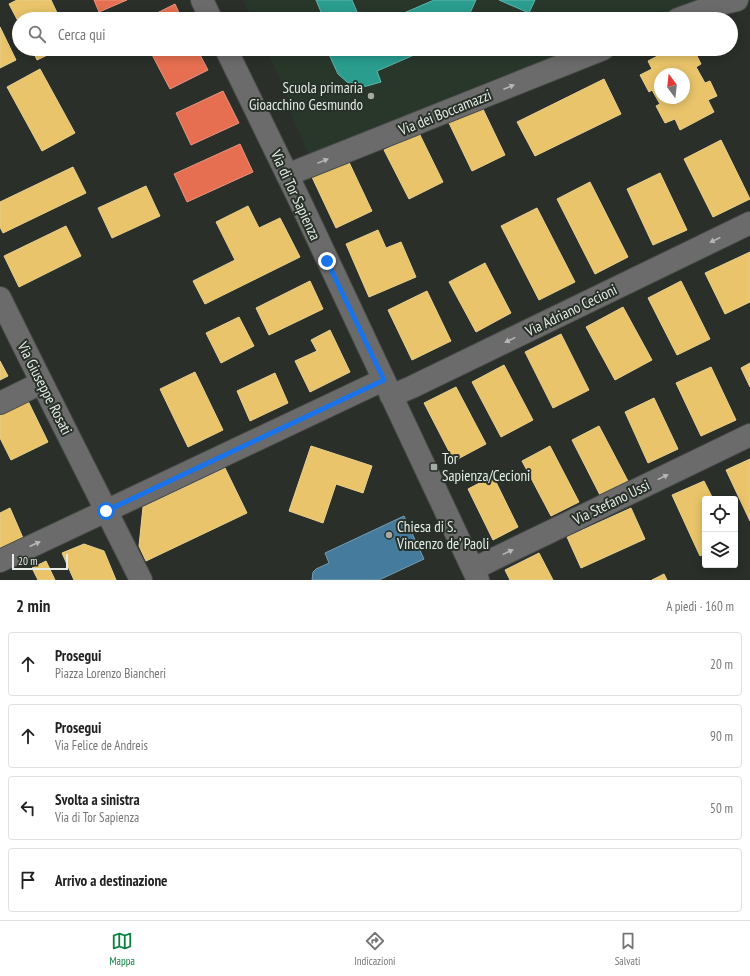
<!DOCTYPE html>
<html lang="it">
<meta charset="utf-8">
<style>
:root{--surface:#fff;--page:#f2f2f2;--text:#222;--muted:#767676;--line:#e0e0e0;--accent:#0b8043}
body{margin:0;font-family:"PT Sans Narrow",sans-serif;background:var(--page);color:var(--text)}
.controls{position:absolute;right:12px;bottom:12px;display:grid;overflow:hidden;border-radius:4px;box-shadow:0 2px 10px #0003}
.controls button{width:36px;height:36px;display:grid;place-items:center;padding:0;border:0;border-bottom:1px solid var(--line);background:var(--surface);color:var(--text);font:20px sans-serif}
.compass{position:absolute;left:654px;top:68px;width:36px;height:36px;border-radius:50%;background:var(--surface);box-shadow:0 2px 10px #0003;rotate:345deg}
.scale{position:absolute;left:12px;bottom:10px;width:56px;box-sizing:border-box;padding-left:4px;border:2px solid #e6ece6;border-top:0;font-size:11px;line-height:14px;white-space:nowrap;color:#e6ece6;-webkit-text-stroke:3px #283129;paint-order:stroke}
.stop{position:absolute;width:12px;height:12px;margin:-9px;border:3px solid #1a73e8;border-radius:50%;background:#fff}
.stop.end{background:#1a73e8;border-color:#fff;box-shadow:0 1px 4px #0008}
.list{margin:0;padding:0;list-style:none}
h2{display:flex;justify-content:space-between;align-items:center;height:52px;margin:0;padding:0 16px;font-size:17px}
h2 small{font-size:13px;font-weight:400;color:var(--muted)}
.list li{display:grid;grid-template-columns:26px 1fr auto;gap:12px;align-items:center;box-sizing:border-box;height:64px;margin:0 8px 8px;padding:0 8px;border:1px solid var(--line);border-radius:4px}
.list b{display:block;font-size:15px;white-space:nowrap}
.list p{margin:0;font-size:13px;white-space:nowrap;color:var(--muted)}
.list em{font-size:13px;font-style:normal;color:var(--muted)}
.icon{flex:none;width:22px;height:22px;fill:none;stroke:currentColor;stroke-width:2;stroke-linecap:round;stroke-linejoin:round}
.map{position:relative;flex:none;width:750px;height:580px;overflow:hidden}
.search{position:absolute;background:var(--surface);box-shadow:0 2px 10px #0003;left:12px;right:12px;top:12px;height:44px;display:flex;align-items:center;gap:10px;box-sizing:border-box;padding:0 14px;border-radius:22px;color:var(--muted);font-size:15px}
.sheet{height:340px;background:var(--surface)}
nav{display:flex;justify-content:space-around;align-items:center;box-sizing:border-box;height:56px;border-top:1px solid var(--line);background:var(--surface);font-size:11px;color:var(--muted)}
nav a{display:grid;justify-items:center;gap:2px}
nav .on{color:var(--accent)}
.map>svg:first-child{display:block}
</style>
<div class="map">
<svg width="750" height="580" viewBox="0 0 750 580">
<rect width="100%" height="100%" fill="#2a2f2a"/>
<path fill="#29372b" d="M243,0h458l-49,19h-400z
M266,49h308l-87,33 -178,73 -18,-41 3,-4z"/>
<path fill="#e9c46a" stroke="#e8d08f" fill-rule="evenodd" d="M17,0h34l9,19h-41v4l-10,-19z
M0,27l16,33 -16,8z
M32,49h28l-23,11z
M671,49h12l3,5 8,-4 7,14 -5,3 9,16 5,-2 7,15 -9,4 6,12 -34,18 -5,-11 -10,4 -9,-17 4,-2 -8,-14 -3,2 -9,-17 12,-6 -4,-8zM660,74h24v24h-24z
M40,69l35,64 -33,18 -35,-64z
M604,79l17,35 -86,42 -18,-34z
M482,107l23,48 -33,16 -23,-48z
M419,133l24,49 -34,17 -25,-49z
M721,140l29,59 -37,18 -29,-58z
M347,158l25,53 -36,17 -25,-53z
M73,167l13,26 -83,40 -3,-6v-25z
M660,173l27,57 -34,15 -26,-56z
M590,182l38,75 -33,17 -38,-75z
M146,186l14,30 -48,22 -14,-30z
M248,206l11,22 21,-10 20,39 -95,47 -12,-23 42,-21 -19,-38z
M537,208l38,74 -36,18 -38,-74z
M66,226l15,30 -62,31 -15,-31z
M378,230l8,18 15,-6 15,35 -47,20 -23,-53z
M750,252v50l-25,12 -20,-41z
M485,263l26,50 -35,19 -27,-50z
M310,281l13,28 -54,26 -13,-27z
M681,281l29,58 -33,16 -29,-57z
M427,291l24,50 -39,19 -24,-50z
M623,307l29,53 -37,20 -29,-53z
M239,317l15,29 -33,17 -15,-30z
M330,330l20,42 -40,20 -15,-31 22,-10 -6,-11z
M561,334l28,56 -36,18 -28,-56z
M0,361l8,15 -8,4z
M750,363v24l-9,-19z
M504,365l29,55 -32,17 -29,-55z
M711,367l25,53 -35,16 -25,-53z
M195,372l28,58 -35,17 -28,-58z
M275,373l13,30 -38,18 -13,-30z
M456,387l30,57 -32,17 -30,-58z
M654,398l24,51 -30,14 -23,-51z
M28,401l20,41 -37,18 -11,-22v-23z
M599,426l30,57 -28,14 -29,-57z
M311,446l61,20 -9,27 -27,-9 -13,39 -34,-12z
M550,446l29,56 -28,14 -29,-55z
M750,459v62l-24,-51z
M225,468l22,45 -101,48 -7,-15 4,-39z
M493,476l25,51 -25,13 -25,-51z
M704,481l9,18h-8v54l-5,3 -28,-61z
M10,508l13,30 -23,10v-35z
M631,508l14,31 -64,29 -14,-31z
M84,544l20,7 12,29h-42l-12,-27z
M539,553l14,27h-43l-5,-10z
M46,561l9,19h-17l-6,-12z
M664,574l3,6h-15z"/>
<path fill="#e76f51" stroke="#e7947e" d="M94,0h33l-28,12z
M175,4l7,15h-37z
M149,49h48l11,21 -38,19z
M223,91l16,32 -48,22 -15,-32z
M240,144l13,28 -66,30 -13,-28z"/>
<path fill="#2a9d8f" stroke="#62b5a9" d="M316,0h36l8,19h-36z
M434,0h42l-6,13 -13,6h-67z
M499,0h36l-6,13z
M329,49h99l-51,22 4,11 -14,4 -8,1 -12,-5 -9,-8 -11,-24z"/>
<path fill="#457b9d" stroke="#759db3" d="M404,516l20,43 -45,21h-67l1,-8 3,-3 13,-6 -4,-10z"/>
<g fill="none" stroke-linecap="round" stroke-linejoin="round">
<defs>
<path id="minor" d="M202,0l9,19
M678,19l42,-15 17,-4
M226,49l73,150 179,381
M287,175l316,-126
M0,298c46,94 94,188 141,282
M391,396l21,-9 338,-164
M0,403l41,-20
M0,561l383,-181
M473,569l277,-134"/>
</defs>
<use href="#minor" stroke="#494c49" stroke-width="24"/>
<use href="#minor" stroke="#6a6b6a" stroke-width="22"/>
</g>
<defs><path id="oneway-solid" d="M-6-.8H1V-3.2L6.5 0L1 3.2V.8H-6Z"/></defs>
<g fill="#b4b8b4">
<use href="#oneway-solid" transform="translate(509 87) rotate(-22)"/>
<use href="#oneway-solid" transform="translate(323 161) rotate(-22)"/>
<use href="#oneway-solid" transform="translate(715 240) rotate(154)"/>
<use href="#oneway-solid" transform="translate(510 340) rotate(154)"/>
<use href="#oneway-solid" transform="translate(663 477) rotate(-26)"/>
<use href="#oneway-solid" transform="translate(35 544) rotate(-25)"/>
<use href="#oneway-solid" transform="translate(508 552) rotate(-26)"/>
</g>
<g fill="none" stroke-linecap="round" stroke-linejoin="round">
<path stroke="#1a73e8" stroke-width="5" d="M106,511l278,-131 -57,-119"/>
</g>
<g fill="#a4aaa4" stroke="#283129" stroke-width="1.5">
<circle cx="371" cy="96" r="4"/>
<rect x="430" y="463" width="8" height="8" rx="2"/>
<circle cx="389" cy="535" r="4"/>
</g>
<g text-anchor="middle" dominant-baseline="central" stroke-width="4" stroke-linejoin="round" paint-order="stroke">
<g font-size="15" fill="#e6ece6" stroke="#283129" text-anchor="start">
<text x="363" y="87" text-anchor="end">Scuola primaria<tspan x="363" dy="17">Gioacchino Gesmundo</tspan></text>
<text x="442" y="458">Tor<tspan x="442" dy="17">Sapienza/Cecioni</tspan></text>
<text x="397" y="526">Chiesa di S.<tspan x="397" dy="17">Vincenzo de’ Paoli</tspan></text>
</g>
<g font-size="15" fill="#e6ece6" stroke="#283129">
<text transform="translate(445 112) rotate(-22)">Via dei Boccamazzi</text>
<text transform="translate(296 195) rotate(65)">Via di Tor Sapienza</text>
<text transform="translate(571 310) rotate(-26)">Via Adriano Cecioni</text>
<text transform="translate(45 388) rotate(63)">Via Giuseppe Rosati</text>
<text transform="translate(611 502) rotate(-26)">Via Stefano Ussi</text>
</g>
</g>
</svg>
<div class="controls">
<button><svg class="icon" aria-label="locate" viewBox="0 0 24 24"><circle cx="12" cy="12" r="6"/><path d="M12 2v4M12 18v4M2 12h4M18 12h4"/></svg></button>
<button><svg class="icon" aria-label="layers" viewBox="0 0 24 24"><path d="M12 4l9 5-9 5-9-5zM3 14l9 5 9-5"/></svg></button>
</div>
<svg class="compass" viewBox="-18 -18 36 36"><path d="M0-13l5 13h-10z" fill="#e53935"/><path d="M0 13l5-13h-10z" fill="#767676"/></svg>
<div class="scale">20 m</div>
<div class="stop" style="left:106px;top:511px"></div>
<div class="stop end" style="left:327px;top:261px"></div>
<div class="search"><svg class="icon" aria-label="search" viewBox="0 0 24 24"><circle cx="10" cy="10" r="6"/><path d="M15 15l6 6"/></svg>Cerca qui</div>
</div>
<section class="sheet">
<h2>2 min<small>A piedi · 160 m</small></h2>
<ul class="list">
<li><svg class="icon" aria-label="ahead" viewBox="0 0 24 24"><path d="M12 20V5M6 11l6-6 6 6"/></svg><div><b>Prosegui</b><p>Piazza Lorenzo Biancheri</p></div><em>20 m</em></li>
<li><svg class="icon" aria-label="ahead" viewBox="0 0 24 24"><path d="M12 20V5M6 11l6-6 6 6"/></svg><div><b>Prosegui</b><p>Via Felice de Andreis</p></div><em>90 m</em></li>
<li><svg class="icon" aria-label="left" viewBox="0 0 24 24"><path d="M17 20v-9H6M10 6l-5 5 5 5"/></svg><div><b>Svolta a sinistra</b><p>Via di Tor Sapienza</p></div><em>50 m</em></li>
<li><svg class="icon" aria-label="arrive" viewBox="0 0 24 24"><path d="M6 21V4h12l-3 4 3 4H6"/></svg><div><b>Arrivo a destinazione</b></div></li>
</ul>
</section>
<nav>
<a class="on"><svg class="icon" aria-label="map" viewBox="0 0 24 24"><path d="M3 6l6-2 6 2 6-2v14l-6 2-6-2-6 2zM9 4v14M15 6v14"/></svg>Mappa</a>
<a><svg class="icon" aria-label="directions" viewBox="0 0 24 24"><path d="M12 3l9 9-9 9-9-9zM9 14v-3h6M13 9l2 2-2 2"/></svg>Indicazioni</a>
<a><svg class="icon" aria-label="saved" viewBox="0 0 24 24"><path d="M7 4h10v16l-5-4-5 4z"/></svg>Salvati</a>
</nav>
